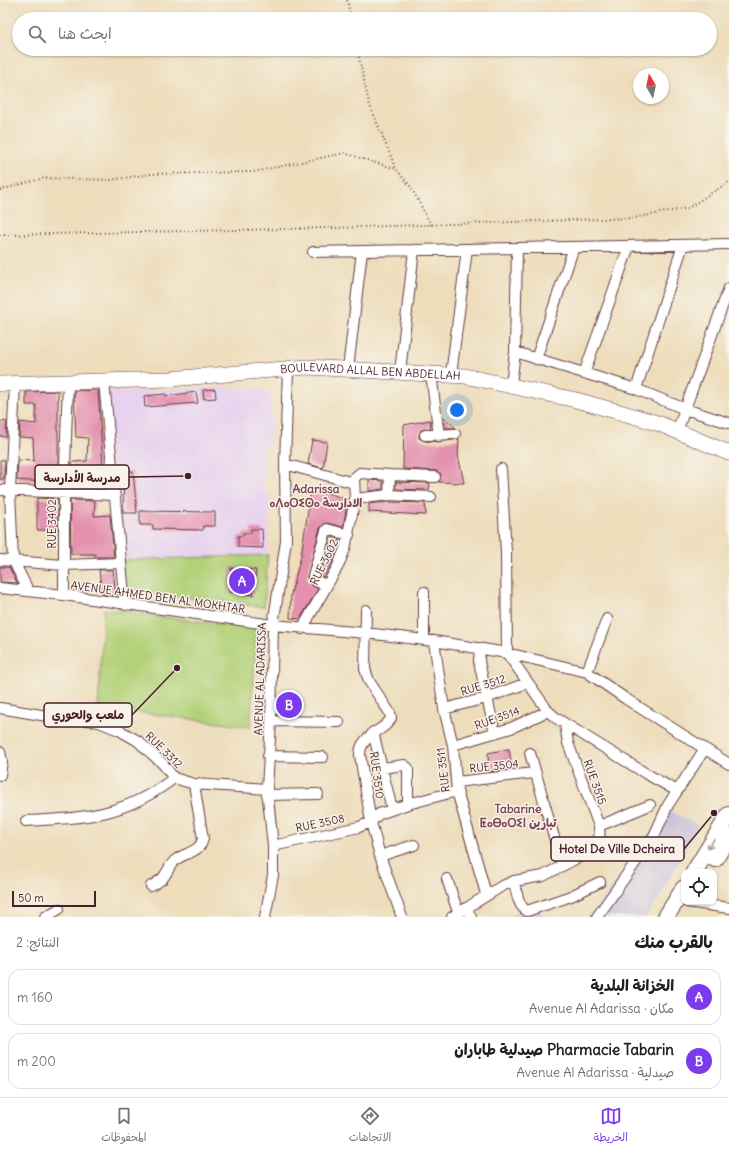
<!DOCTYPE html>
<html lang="ar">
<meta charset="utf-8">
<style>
:root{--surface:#fff;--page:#f6f6f6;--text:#202124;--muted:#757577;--line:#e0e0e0;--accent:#7c3aed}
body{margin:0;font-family:Delius,"Playpen Sans Arabic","Noto Sans Tifinagh",sans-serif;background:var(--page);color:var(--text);direction:rtl}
.controls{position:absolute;right:12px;bottom:12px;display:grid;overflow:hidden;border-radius:8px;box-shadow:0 1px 3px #0004}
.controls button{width:36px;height:36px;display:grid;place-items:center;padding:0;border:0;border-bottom:1px solid var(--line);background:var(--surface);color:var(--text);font:20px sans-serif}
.compass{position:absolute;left:633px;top:68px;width:36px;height:36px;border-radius:50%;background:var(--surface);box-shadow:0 1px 3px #0004;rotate:351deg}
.scale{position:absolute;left:12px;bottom:10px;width:84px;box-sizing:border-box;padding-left:4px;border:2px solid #4a1f2b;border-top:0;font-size:11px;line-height:14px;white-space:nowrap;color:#4a1f2b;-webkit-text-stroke:3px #f7f3e8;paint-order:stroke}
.you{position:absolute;left:457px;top:410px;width:14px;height:14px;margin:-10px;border:3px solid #fff;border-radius:50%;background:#1a73e8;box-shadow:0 0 0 6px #1a73e833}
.badge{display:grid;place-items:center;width:26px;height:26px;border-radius:50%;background:var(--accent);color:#fff;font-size:13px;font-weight:700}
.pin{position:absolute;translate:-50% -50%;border:2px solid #fff;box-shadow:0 1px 4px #0006}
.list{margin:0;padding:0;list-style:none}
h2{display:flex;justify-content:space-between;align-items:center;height:52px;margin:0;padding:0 16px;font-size:17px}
h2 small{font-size:13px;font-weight:400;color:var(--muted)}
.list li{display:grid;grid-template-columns:26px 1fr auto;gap:12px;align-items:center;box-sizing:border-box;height:56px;margin:0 8px 8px;padding:0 8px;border:1px solid var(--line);border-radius:12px}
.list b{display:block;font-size:15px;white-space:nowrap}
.list p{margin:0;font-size:13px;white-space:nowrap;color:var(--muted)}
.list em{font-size:13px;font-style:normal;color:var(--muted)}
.icon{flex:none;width:22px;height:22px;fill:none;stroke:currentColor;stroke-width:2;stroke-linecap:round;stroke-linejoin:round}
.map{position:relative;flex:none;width:729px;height:917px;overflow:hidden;direction:ltr}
.search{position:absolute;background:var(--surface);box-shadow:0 1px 3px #0004;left:12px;right:12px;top:12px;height:44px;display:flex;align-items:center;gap:10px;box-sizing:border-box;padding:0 14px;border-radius:22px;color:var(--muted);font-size:15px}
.sheet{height:180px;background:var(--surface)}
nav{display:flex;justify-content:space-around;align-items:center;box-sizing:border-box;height:56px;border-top:1px solid var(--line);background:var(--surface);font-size:11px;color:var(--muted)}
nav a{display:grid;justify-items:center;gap:2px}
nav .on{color:var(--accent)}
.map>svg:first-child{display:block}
</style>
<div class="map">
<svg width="729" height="917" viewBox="0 0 729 917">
<rect width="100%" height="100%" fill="#f7f3e8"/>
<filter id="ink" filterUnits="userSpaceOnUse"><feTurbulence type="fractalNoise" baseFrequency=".025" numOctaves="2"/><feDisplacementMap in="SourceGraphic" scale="8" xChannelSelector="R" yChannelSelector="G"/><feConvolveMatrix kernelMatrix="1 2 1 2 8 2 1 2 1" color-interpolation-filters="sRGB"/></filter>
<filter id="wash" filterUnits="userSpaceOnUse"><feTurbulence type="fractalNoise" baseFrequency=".012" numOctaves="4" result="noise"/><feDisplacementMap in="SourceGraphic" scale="16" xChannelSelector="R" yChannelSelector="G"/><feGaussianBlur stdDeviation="0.9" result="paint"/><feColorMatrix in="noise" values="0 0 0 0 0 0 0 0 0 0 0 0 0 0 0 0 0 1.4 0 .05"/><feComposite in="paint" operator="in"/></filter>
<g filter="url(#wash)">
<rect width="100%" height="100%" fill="#edddbb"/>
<path fill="#e7d2ef" d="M215,387l46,1 10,7v48l-9,7 1,36 7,12 -2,57 -146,5 -19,-167z"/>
<path fill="#c8bfd8" d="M667,810l31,15 -39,73 -13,19h-58l19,-22z
M529,905l18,12h-37z"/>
<path fill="#b2d178" stroke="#7e7852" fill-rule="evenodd" d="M268,555l-4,52 -142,-18v-29zM231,568l24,2 -2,25 -24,-3z
M104,609l153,20 -7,98 -152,-20z"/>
<g id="blocks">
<path fill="#e490af" d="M215,389l1,9 -12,1 -1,-9z
M98,390l6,91 -33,2 1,-21 15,-1 1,-23 -12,-1 -2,-46z
M58,391v92l-41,-3 1,-20 16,1 -1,-23 -14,-1 1,-15 16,2v-19h-10v-13z
M196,392l2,11 -53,4 -1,-11 22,-2v2z
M443,418h1l12,10h-12z
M430,420l1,8 -10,2 -2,5v3l6,3 14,1 20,-3 -1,16 6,28 -25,-1 2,-8 -5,-3 -33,-2 1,-44z
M0,421l7,1 -1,15 -6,-1z
M312,440l15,2 -4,26 -15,-4z
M0,460h5l-1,19h-4z
M133,471l4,42h-14l1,-41z
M369,480l14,1v8l-14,2z
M396,482l34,1 -1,7 -33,-1z
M311,491l20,3 17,6 -5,27 -17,-4 -6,5 -13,49 4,8 7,4 -18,30 -10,-1 1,-24 10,-38z
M37,498l21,1v31h-21z
M70,500l25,1 -1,15 16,-1 4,42h-19v-3h-24z
M389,502l36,1 1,12 -57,-3v-8z
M140,511l75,1v14h-12v4l-50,-1v-4h-13z
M251,529h11l1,19 -25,-1v-11h5v-3h8z
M331,537l9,2 -8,24 -8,14 -4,-2z
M0,567h9l8,16 -17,-1z
M231,568l25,2 -3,25 -24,-3z
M99,570h14l3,26 -14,-2z
M509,749l3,20 -23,3 -1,-19z"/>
</g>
</g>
<g filter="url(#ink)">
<use href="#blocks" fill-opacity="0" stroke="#623c41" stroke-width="1"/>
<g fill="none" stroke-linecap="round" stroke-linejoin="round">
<defs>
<path id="street" d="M313,252l416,-8
M515,352l121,37 49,20 44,14
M536,359l38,-112
M348,369l14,-118
M400,372l14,-122
M431,374l8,62
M584,374l45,-128
M451,375l16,-126
M104,381l21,224
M15,383l-5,108 3,69 15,30
M511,385l4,-33 2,-104
M636,389l47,-144
M677,431l52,-143
M425,435l30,-1
M285,464l69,19
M501,469l5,83 1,101 41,58 8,7 89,55 32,18
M0,490l114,5
M389,495l1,-20 45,2
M355,499l34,-4 42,2
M0,560l64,5 57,-2
M327,585l-11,-4 -3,-5 13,-45 1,-2 22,6
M0,588l64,7 209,30 92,8 69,8 73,12 80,19 39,27 103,65
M64,595v-102l4,-111
M366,610l-1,59 4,12 21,32 1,5c-4,12 -32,17 -31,37l11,67 9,34 22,61
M302,629l36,-63 7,-17 10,-50 -1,-21 6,-5 30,2
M424,640v-48
M434,641l10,68 9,36 4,46 29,103
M480,648l-1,14 16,71
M587,672l20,-53
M0,708l47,8 30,2 22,4 20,8 19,11 25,23 11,14 20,6 73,5
M444,709l42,-11 41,-15
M271,721l68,1
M373,732l19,77
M453,745l58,-17 37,-17
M0,752l2,9 -2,14
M530,753l32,112
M268,756l55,1
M382,768l22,-3 4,3v36
M456,782l78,-9
M267,795l51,-1
M26,821c60,-3 99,-5 148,-43
M599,826l51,-21
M273,846l86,-19 12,-5 8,-8 29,-10 49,-13
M380,856l34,-11
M447,879l11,33
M514,881c2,9 4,26 13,30l44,-15 29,-14
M151,886c4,-2 8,-5 11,-7 6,-6 7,-15 15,-20 10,-7 23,-7 26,-20l-9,-55
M687,902l42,6
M466,908l5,9
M45,917l14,-8
M265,917l8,-42v-29l-6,-57 4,-68 2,-96 13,-84 -1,-77 3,-95
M452,917l50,-31 12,-5 29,-5 57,-30 -1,-20 -31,-83 -3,-19
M597,917l57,-81 14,-31 36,-55"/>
<g id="secondary">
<path id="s1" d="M0,384l170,-5 137,-12 158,9 111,24 54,15 30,9 69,29"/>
</g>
<path id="primary" d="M715,859l14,-23
M694,872l35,-57
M666,917l18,-29"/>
</defs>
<use href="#street" stroke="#623c41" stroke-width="12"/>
<use href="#secondary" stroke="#623c41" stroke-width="16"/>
<use href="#primary" stroke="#623c41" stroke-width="18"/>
<path stroke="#623c41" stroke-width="2" stroke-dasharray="1 3" stroke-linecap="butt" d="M347,0l4,19
M357,49l12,54 27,66
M0,190l44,-12 66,2 41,-6 102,-2 91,-19 52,16 15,18 20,38
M0,235l330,-7 303,-10 55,-10 41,-26"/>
<use href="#street" stroke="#fff" stroke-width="10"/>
<use href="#secondary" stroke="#fff" stroke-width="15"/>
<use href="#primary" stroke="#fff" stroke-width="16"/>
</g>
<defs><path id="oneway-shaft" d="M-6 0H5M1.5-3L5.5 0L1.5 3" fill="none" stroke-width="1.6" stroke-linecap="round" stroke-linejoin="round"/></defs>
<use stroke="#ae9aa0" href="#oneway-shaft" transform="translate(711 844) rotate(122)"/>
</g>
<g text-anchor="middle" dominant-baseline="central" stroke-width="3" stroke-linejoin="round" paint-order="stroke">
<g font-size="11" fill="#4a1f2b" stroke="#f7f3e8">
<text stroke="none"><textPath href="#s1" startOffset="371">BOULEVARD ALLAL BEN ABDELLAH</textPath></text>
<text transform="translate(52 524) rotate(-90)">RUE 3402</text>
<text transform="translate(324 562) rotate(-64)">RUE 3602</text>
<text transform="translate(158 597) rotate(8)">AVENUE AHMED BEN AL MOKHTAR</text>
<text transform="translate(260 679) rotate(-88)">AVENUE AL ADARISSA</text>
<text transform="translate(483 685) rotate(-17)">RUE 3512</text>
<text transform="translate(497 718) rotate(-20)">RUE 3514</text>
<text transform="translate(164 750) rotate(44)">RUE 3312</text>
<text transform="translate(494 766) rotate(-6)">RUE 3504</text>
<text transform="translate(443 770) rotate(-97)">RUE 3511</text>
<text transform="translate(377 775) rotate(82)">RUE 3510</text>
<text transform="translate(595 782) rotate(70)">RUE 3515</text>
<text transform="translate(320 823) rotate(-12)">RUE 3508</text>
</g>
<g font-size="12" font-weight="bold" fill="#804759" stroke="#f7f3e8">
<text x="316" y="488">Adarissa<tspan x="316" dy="14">ⴰⴷⴰⵔⵉⵙⴰ الادارسة</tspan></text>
<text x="518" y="808">Tabarine<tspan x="518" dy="14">ⵟⴰⴱⴰⵔⵉⵏ تبارين</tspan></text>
</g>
</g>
<path fill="none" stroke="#4a1f2b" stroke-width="1.5" d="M188 476L129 477M177 668L132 715M714 813L684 849"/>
<g fill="#4a1f2b" stroke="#f7f3e8" stroke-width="1.5">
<circle cx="188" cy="476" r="4"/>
<circle cx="177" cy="668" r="4"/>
<circle cx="714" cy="813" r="4"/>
</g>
<g fill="#f7f3e8" stroke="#4a1f2b" stroke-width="1.5">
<rect x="35" y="465" width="94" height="24" rx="4"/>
<rect x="44" y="703" width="88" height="24" rx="4"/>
<rect x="551" y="837" width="133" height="24" rx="4"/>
</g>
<g font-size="12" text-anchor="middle" font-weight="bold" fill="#4a1f2b">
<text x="82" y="482">مدرسة الأدارسة</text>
<text x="88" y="719">ملعب والحوري</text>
<text x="617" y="853">Hotel De Ville Dcheira</text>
</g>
</svg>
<div class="controls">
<button><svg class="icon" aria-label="locate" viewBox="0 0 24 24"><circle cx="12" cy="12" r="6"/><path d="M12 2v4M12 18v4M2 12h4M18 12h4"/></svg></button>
</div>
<svg class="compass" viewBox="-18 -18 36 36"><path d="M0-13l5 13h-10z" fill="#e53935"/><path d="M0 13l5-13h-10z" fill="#757577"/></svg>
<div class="scale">50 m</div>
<div class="you"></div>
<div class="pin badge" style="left:242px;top:581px">A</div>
<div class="pin badge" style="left:289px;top:705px">B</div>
<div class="search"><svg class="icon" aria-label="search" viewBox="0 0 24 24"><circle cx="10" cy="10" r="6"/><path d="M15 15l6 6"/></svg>ابحث هنا</div>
</div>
<section class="sheet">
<h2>بالقرب منك<small>النتائج: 2</small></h2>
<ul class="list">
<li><span class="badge">A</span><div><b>الخزانة البلدية</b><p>مكان · Avenue Al Adarissa</p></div><em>160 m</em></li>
<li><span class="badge">B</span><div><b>Pharmacie Tabarin صيدلية طاباران</b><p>صيدلية · Avenue Al Adarissa</p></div><em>200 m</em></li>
</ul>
</section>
<nav>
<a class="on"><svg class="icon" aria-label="map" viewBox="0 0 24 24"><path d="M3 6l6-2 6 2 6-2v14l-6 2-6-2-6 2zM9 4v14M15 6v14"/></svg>الخريطة</a>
<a><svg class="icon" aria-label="directions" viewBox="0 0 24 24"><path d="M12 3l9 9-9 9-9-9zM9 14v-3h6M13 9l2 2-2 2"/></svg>الاتجاهات</a>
<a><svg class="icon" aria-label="saved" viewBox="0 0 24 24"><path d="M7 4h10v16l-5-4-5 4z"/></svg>المحفوظات</a>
</nav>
